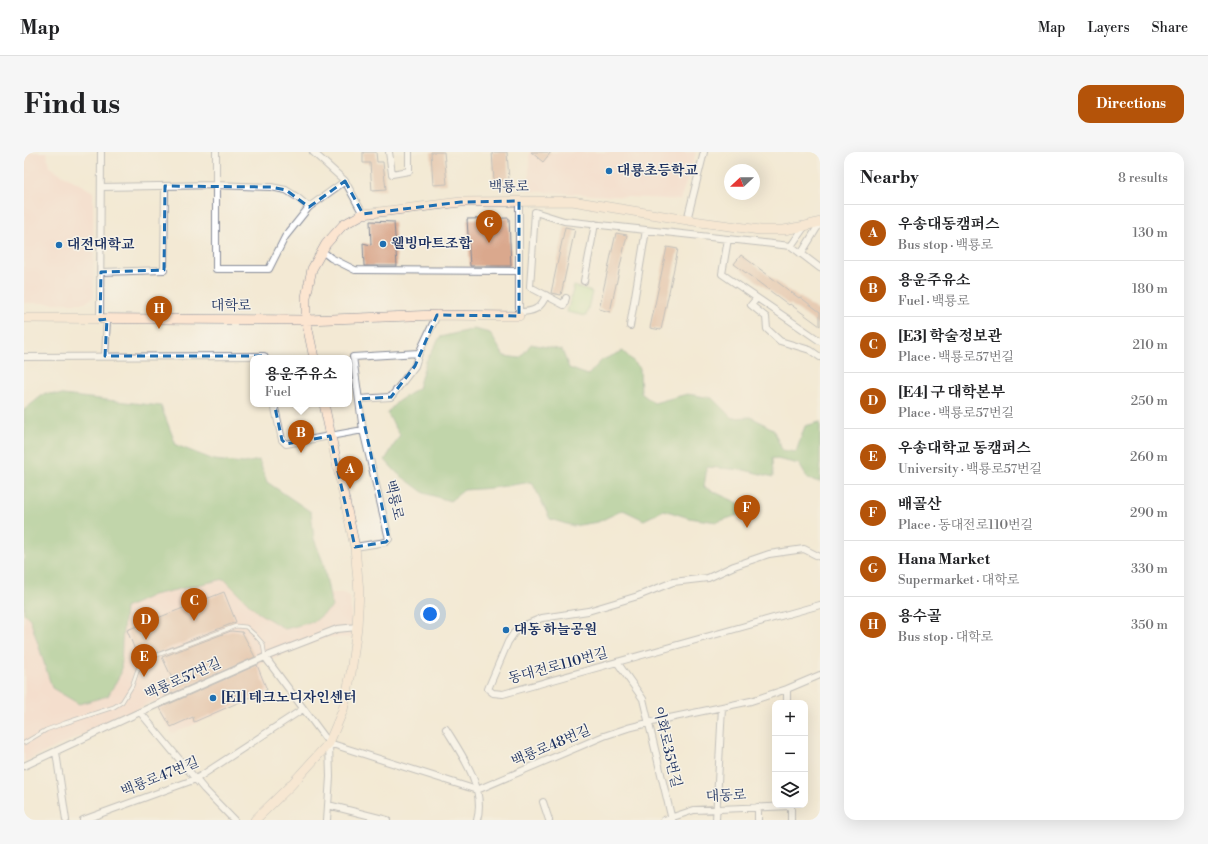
<!DOCTYPE html>
<meta charset="utf-8">
<style>
:root{--surface:#fff;--page:#f6f6f6;--text:#202124;--muted:#757577;--line:#e0e0e0;--accent:#b45309}
body{margin:0;font-family:"Libre Bodoni","Noto Serif KR",serif;background:var(--page);color:var(--text)}
.controls{position:absolute;right:12px;bottom:12px;display:grid;overflow:hidden;border-radius:8px;box-shadow:0 4px 16px #0002}
.controls button{width:36px;height:36px;display:grid;place-items:center;padding:0;border:0;border-bottom:1px solid var(--line);background:var(--surface);color:var(--text);font:20px sans-serif}
.compass{position:absolute;left:700px;top:12px;width:36px;height:36px;border-radius:50%;background:var(--surface);box-shadow:0 4px 16px #0002;rotate:248deg}
.you{position:absolute;left:406px;top:462px;width:14px;height:14px;margin:-10px;border:3px solid #fff;border-radius:50%;background:#1a73e8;box-shadow:0 0 0 6px #1a73e833}
.badge{display:grid;place-items:center;width:26px;height:26px;border-radius:50%;background:var(--accent);color:#fff;font-size:13px;font-weight:700}
.pin{position:absolute;translate:-50% -33px;filter:drop-shadow(0 1px 2px #0008)}
.pin::after{content:'';position:absolute;top:21px;width:14px;height:12px;background:inherit;clip-path:polygon(0 0,100% 0,50% 100%)}
.popup{position:absolute;left:226px;top:203px;width:102px;height:52px;box-sizing:border-box;display:grid;place-content:center;border-radius:8px;background:var(--surface);filter:drop-shadow(0 1px 3px #0005);font-size:13px;white-space:nowrap;color:var(--muted)}
.popup b{font-size:15px;color:var(--text)}
.popup::after{content:'';position:absolute;left:50%;top:100%;margin-left:-8px;border:8px solid transparent;border-top-color:var(--surface)}
.list{margin:0;padding:0;list-style:none}
h2{display:flex;justify-content:space-between;align-items:center;height:52px;margin:0;padding:0 16px;font-size:17px}
h2 small{font-size:13px;font-weight:400;color:var(--muted)}
.list li{display:grid;grid-template-columns:26px 1fr auto;gap:12px;align-items:center;box-sizing:border-box;height:56px;padding:0 16px;border-top:1px solid var(--line)}
.list b{display:block;font-size:15px;white-space:nowrap}
.list p{margin:0;font-size:13px;white-space:nowrap;color:var(--muted)}
.list em{font-size:13px;font-style:normal;color:var(--muted)}
.icon{flex:none;width:22px;height:22px;fill:none;stroke:currentColor;stroke-width:2;stroke-linecap:round;stroke-linejoin:round}
.map{position:relative;flex:none;width:796px;height:668px;overflow:hidden;border-radius:12px}
header{display:flex;align-items:center;gap:24px;box-sizing:border-box;height:56px;padding:0 20px;background:var(--surface);border-bottom:1px solid var(--line)}
header strong{font-size:19px}
nav{display:flex;gap:22px;margin-inline-start:auto;font-size:14px}
.intro{display:flex;align-items:center;justify-content:space-between;box-sizing:border-box;height:96px;padding:0 24px}
h1{margin:0;font-size:28px}
.button{padding:10px 18px;border-radius:12px;background:var(--accent);color:#fff;font-size:14px;font-weight:700}
main{display:flex;gap:24px;padding:0 24px}
aside{flex:1;background:var(--surface);border-radius:12px;box-shadow:0 4px 16px #0002}
.map>svg:first-child{display:block}
</style>
<header>
<strong>Map</strong>
<nav><a>Map</a><a>Layers</a><a>Share</a></nav>
</header>
<div class="intro"><h1>Find us</h1><a class="button">Directions</a></div>
<main>
<div class="map">
<svg width="796" height="668" viewBox="0 0 796 668">
<rect width="100%" height="100%" fill="#f7f3e8"/>
<filter id="ink" filterUnits="userSpaceOnUse"><feTurbulence type="fractalNoise" baseFrequency=".025" numOctaves="2"/><feDisplacementMap in="SourceGraphic" scale="8" xChannelSelector="R" yChannelSelector="G"/><feConvolveMatrix kernelMatrix="1 2 1 2 8 2 1 2 1" color-interpolation-filters="sRGB"/></filter>
<filter id="wash" filterUnits="userSpaceOnUse"><feTurbulence type="fractalNoise" baseFrequency=".012" numOctaves="4" result="noise"/><feDisplacementMap in="SourceGraphic" scale="16" xChannelSelector="R" yChannelSelector="G"/><feGaussianBlur stdDeviation="0.9" result="paint"/><feColorMatrix in="noise" values="0 0 0 0 0 0 0 0 0 0 0 0 0 0 0 0 0 1.4 0 .05"/><feComposite in="paint" operator="in"/></filter>
<g filter="url(#wash)">
<rect width="100%" height="100%" fill="#f3e9d4"/>
<path fill="#f7d1c6" d="M0,0h23l2,15 44,25 1,105 -9,6h-61z
M505,0h167l-16,48 -151,-9z
M201,416l100,25h18l7,3 2,42 -25,-1 -68,26 11,28 -98,43 -19,-32 -129,60v-188z"/>
<path fill="#a8dc8c" stroke="#628675" d="M550,134l18,6 -6,24 -19,-4z"/>
<path fill="#86bc78" stroke="#50766b" d="M450,177l16,4 14,23 16,2 11,-14 31,6 7,18 19,7 14,-15 21,-9 17,17 1,25 13,10 33,-9 25,4 20,20 19,-1 22,12 9,21 14,2 9,-26 15,-4v60l-12,-3 -9,-15 -27,-6 1,19 -29,-7 -37,-3 -3,20 49,23 -36,12 -28,-4 -25,-8 -20,10 -21,-10 -25,12 -25,4 -23,-7 -18,-37 -40,6 -28,2 -14,11 -26,-8 -27,-20 -12,-13 15,-25 -13,-22 10,-11 21,-14 8,-27 14,-24z
M21,241l116,13 15,39 38,15 30,3 15,-3 8,22 44,30 3,27 9,23 9,45 -17,14 -30,8 -28,-17 -33,-33 -71,16 -28,13 -3,34 -1,31 -13,23 -29,8 -27,-16 -22,-69 -6,-6v-203z"/>
<g id="blocks">
<path fill="#daa88d" d="M339,0h13l1,10h6l3,28 -14,1 -2,-28h-7z
M407,0h13l3,32 -14,1z
M468,0h15l2,28 -15,1z
M507,0h20l-8,10z
M485,66l2,48h-41l-3,-47z
M346,69l24,1 3,44h-33l-1,-23 8,2z
M541,75l10,2 -14,66 -10,-2z
M592,81l11,2 -17,77 -11,-3z
M643,95l11,2 -17,81 -11,-2z
M717,103l58,43 1,-1 20,15v14l-30,-22 -1,1 -55,-41z
M200,440l12,30 -97,38 -12,-30z
M207,479l11,1 13,25 -89,39 -6,-13 12,-5 -10,-21z
M233,513l10,25 -73,32 -1,-5 -22,10 -11,-19z"/>
</g>
</g>
<g filter="url(#ink)">
<use href="#blocks" fill-opacity="0" stroke="#878c99" stroke-width="1"/>
<g fill="none" stroke-linecap="round" stroke-linejoin="round">
<defs>
<path id="lane" d="M0,591l22,-13 19,-7 49,-16 8,-5 10,-16 7,-20 5,-6 92,-34 10,1 9,8 8,9 2,13"/>
<path id="street" d="M192,0v117h53l16,-32 24,-30 36,-26
M289,0l32,29 18,33
M365,0l3,22 17,-3v-19
M77,35l115,-2 55,2 15,3 11,7 12,10
M663,68l17,-68
M704,87l-6,35 98,67
M767,94l14,-20
M298,99l9,7 24,12 163,1
M777,102l19,-31
M77,120l63,-2 1,-84
M560,129l11,-57
M542,146l-2,7 -34,-18 5,-75 29,9 227,25 29,22
M733,146l-6,7 15,12 1,12 13,12 30,9 10,7
M495,160c14,0 22,-3 27,-17
M495,164v-115
M76,168l1,-168
M606,174l16,-96
M81,204l2,-37
M0,205l240,-1 1,2
M335,247l32,-2 24,-31 4,-13 18,-38
M250,252l8,36 4,4 77,-14
M331,395l31,-5 3,-3 -26,-109 -10,-73 66,-4
M796,405l-16,-8 -35,5 -35,12 -26,12 -35,4 -35,14 -50,15 -46,7 -17,7 -11,8 -6,9 -20,47 5,4 10,1 317,-89
M241,505l64,86
M593,510l26,37 29,121
M763,551v-14l33,-14
M116,560l64,77 30,31
M422,577c16,26 40,59 31,91
M305,591l148,47 127,-54 24,-8 32,-8 91,-19 36,-12
M32,600l10,68
M0,614l116,-54 125,-55 72,-28 20,-2
M519,650l6,18
M304,653l59,15
M767,653v15
M59,668l113,-41 107,-70
M303,668l3,-43 -1,-34
M640,668l30,-10 97,-4
M692,668l6,-113
M734,668v-13"/>
<path id="secondary" d="M0,166l282,2 131,-5 82,1
M290,206l-8,-38v-23l6,-28 14,-25 17,-19 20,-11 98,-12 111,-1 128,21 60,8h24l21,-4 15,-4
M231,668l36,-35 38,-42 14,-33 8,-37 6,-46 2,-35 -4,-45 -31,-143"/>
</defs>
<use href="#lane" stroke="#878c99" stroke-width="4.5"/>
<use href="#street" stroke="#878c99" stroke-width="8"/>
<use href="#secondary" stroke="#878c99" stroke-width="10"/>
<use href="#lane" stroke="#fff" stroke-width="3"/>
<use href="#street" stroke="#fff" stroke-width="6"/>
<use href="#secondary" stroke="#fce5d0" stroke-width="9"/>
</g>
</g>
<path d="M0 0H796V668H0ZM321,29l18,33 98,-12 58,-1v115l-82,-1 -22,51 -24,31 -32,2 30,140 -3,3 -31,5 -25,-111 -44,8 -4,-4 -18,-84h-159l2,-37 -7,1 1,-48 63,-2 1,-84 106,1 15,3 23,17z" fill="#f3e9d4" fill-opacity=".55" fill-rule="evenodd"/>
<path fill="none" stroke="#1f6fb2" stroke-width="3" stroke-dasharray="8 5" stroke-linejoin="round" d="M321,29l18,33 98,-12 58,-1v115l-82,-1 -22,51 -24,31 -32,2 30,140 -3,3 -31,5 -25,-111 -44,8 -4,-4 -18,-84h-159l2,-37 -7,1 1,-48 63,-2 1,-84 106,1 15,3 23,17z"/>
<g fill="#1f6fb2" stroke="#f7f3e8" stroke-width="1.5">
<circle cx="585" cy="19" r="4"/>
<circle cx="359" cy="92" r="4"/>
<circle cx="35" cy="93" r="4"/>
<circle cx="482" cy="478" r="4"/>
<circle cx="189" cy="546" r="4"/>
</g>
<g text-anchor="middle" dominant-baseline="central" stroke-width="3" stroke-linejoin="round" paint-order="stroke">
<g font-size="14" font-weight="bold" fill="#1b2f5e" stroke="#f7f3e8" text-anchor="start">
<text x="593" y="19">대룡초등학교</text>
<text x="367" y="92">웰빙마트조합</text>
<text x="43" y="93">대전대학교</text>
<text x="490" y="478">대동 하늘공원</text>
<text x="197" y="546">[E1] 테크노디자인센터</text>
</g>
<g font-size="14" fill="#1b2f5e" stroke="#f7f3e8">
<text x="485" y="35">백룡로</text>
<text x="207" y="154">대학로</text>
<text transform="translate(370 348) rotate(77)">백룡로</text>
<text transform="translate(534 514) rotate(-15)">동대전로110번길</text>
<text transform="translate(159 527) rotate(-24)">백룡로57번길</text>
<text transform="translate(527 594) rotate(-23)">백룡로48번길</text>
<text transform="translate(643 595) rotate(77)">이화로35번길</text>
<text transform="translate(136 625) rotate(-22)">백룡로47번길</text>
<text transform="translate(702 644) rotate(-3)">대동로</text>
</g>
</g>
</svg>
<div class="controls">
<button>+</button>
<button>−</button>
<button><svg class="icon" aria-label="layers" viewBox="0 0 24 24"><path d="M12 4l9 5-9 5-9-5zM3 14l9 5 9-5"/></svg></button>
</div>
<svg class="compass" viewBox="-18 -18 36 36"><path d="M0-13l5 13h-10z" fill="#e53935"/><path d="M0 13l5-13h-10z" fill="#757577"/></svg>
<div class="you"></div>
<div class="pin badge" style="left:326px;top:337px">A</div>
<div class="pin badge" style="left:277px;top:301px">B</div>
<div class="popup"><b>용운주유소</b>Fuel</div>
<div class="pin badge" style="left:170px;top:469px">C</div>
<div class="pin badge" style="left:122px;top:488px">D</div>
<div class="pin badge" style="left:120px;top:525px">E</div>
<div class="pin badge" style="left:723px;top:376px">F</div>
<div class="pin badge" style="left:465px;top:91px">G</div>
<div class="pin badge" style="left:135px;top:177px">H</div>
</div>
<aside>
<h2>Nearby<small>8 results</small></h2>
<ul class="list">
<li><span class="badge">A</span><div><b>우송대동캠퍼스</b><p>Bus stop · 백룡로</p></div><em>130 m</em></li>
<li><span class="badge">B</span><div><b>용운주유소</b><p>Fuel · 백룡로</p></div><em>180 m</em></li>
<li><span class="badge">C</span><div><b>[E3] 학술정보관</b><p>Place · 백룡로57번길</p></div><em>210 m</em></li>
<li><span class="badge">D</span><div><b>[E4] 구 대학본부</b><p>Place · 백룡로57번길</p></div><em>250 m</em></li>
<li><span class="badge">E</span><div><b>우송대학교 동캠퍼스</b><p>University · 백룡로57번길</p></div><em>260 m</em></li>
<li><span class="badge">F</span><div><b>배골산</b><p>Place · 동대전로110번길</p></div><em>290 m</em></li>
<li><span class="badge">G</span><div><b>Hana Market</b><p>Supermarket · 대학로</p></div><em>330 m</em></li>
<li><span class="badge">H</span><div><b>용수골</b><p>Bus stop · 대학로</p></div><em>350 m</em></li>
</ul>
</aside>
</main>
